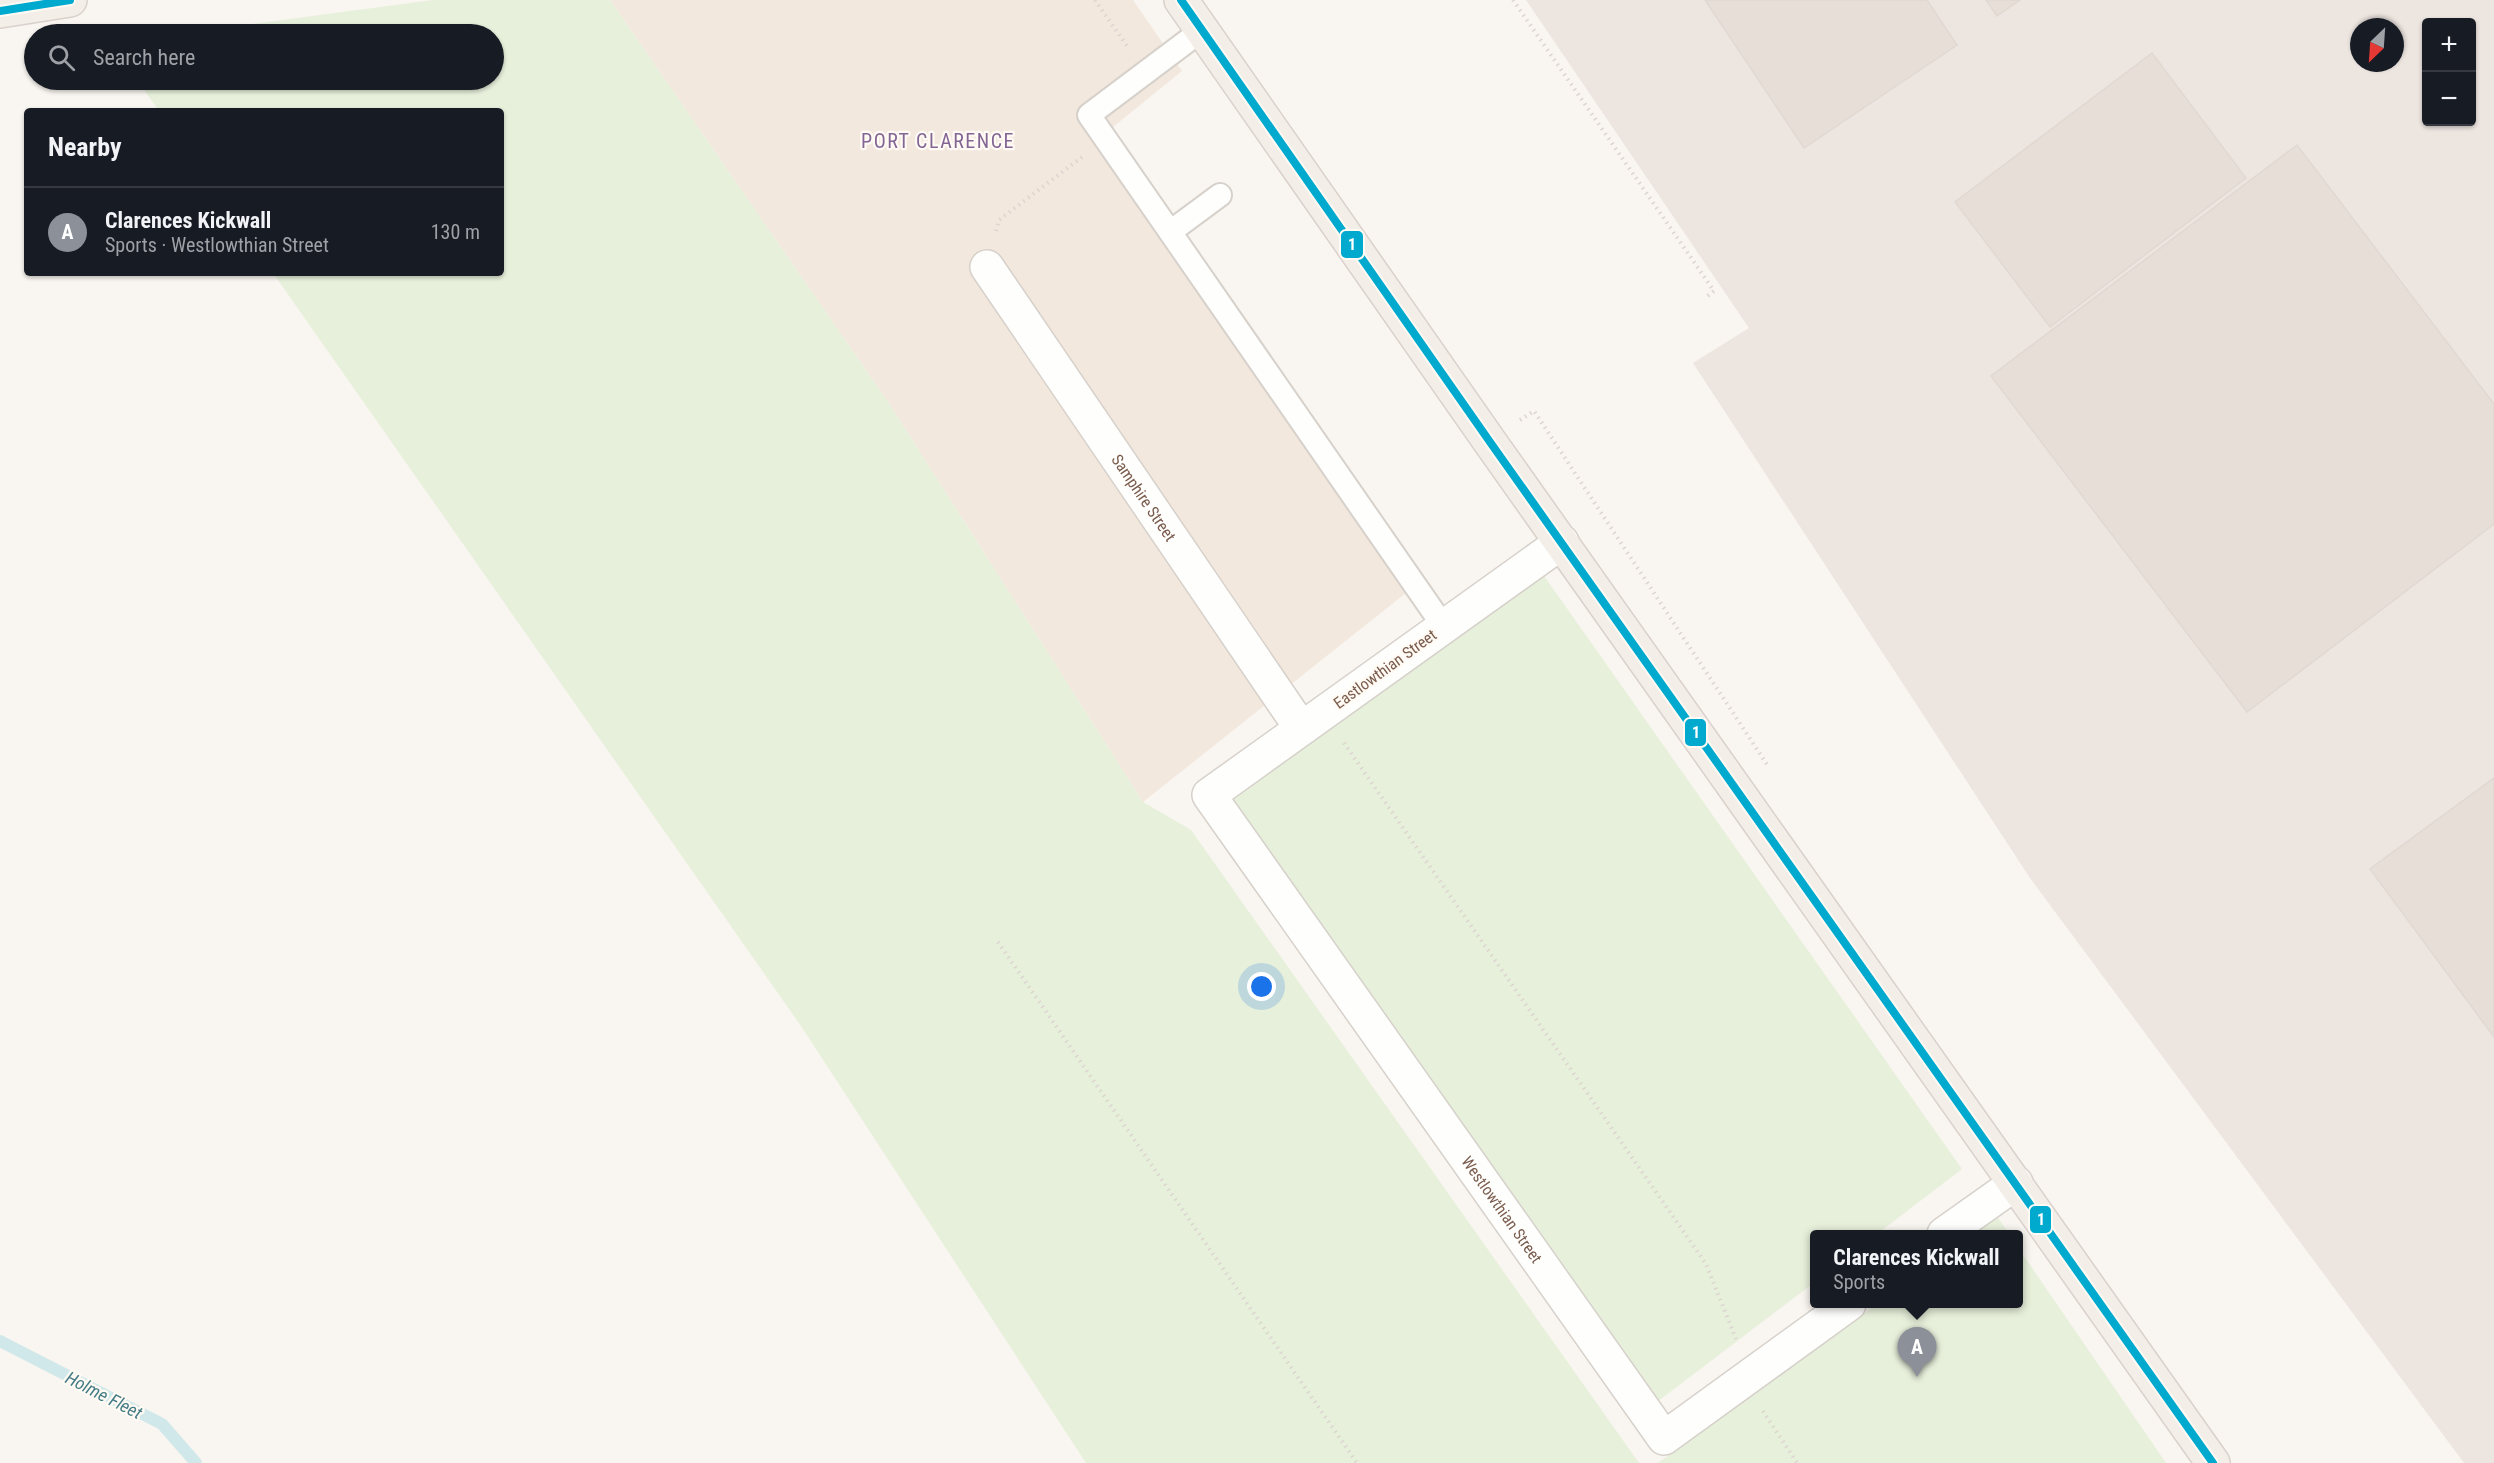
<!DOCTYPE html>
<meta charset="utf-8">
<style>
:root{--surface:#171b24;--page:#20242c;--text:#f1f3f6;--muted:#9ea1a6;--line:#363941;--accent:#8c9099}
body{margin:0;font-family:"Roboto Condensed",sans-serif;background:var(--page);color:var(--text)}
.controls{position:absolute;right:18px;top:18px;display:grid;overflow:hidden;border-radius:6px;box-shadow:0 2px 4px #0004}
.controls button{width:54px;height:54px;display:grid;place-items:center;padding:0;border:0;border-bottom:2px solid var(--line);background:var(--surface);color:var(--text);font:30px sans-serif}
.compass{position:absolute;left:2350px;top:18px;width:54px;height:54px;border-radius:50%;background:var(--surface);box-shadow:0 2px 4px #0004;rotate:205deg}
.you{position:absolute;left:1262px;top:987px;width:21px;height:21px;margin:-15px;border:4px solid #fff;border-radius:50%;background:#1a73e8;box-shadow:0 0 0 9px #1a73e833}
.badge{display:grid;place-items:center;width:39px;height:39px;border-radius:50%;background:var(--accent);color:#fff;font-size:20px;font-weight:700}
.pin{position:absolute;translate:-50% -50px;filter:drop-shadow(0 2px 3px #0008)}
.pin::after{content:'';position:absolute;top:32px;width:21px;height:18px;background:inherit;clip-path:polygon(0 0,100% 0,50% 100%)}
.popup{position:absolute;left:1810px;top:1230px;width:213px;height:78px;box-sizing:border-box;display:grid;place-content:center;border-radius:6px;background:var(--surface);filter:drop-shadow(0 2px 4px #0005);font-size:20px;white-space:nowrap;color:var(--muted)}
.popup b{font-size:22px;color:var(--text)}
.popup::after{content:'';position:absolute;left:50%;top:100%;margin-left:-12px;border:12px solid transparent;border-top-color:var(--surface)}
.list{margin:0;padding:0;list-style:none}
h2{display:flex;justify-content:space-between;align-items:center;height:78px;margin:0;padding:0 24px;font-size:26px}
h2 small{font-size:20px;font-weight:400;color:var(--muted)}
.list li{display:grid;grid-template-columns:39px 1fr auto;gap:18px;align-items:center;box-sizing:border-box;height:90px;padding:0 24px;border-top:2px solid var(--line)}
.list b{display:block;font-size:22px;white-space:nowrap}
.list p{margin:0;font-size:20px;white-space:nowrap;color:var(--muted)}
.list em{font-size:20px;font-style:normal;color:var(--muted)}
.icon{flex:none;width:33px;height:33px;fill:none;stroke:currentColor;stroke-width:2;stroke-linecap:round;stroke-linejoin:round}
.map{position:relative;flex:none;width:2494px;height:1463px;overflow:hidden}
.search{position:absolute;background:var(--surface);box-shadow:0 2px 4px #0004;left:24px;top:24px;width:480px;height:66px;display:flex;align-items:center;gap:15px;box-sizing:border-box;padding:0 21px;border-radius:33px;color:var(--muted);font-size:22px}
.panel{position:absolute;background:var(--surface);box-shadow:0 2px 4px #0004;left:24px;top:108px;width:480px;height:168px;border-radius:6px}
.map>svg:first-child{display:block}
</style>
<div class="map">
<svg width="2494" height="1463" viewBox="0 0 2494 1463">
<rect width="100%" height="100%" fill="#f9f5f0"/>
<path fill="#f2e8de" d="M610,0h523l49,71 -74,60 308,454 -273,217 -255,-400z"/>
<path fill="#ede5e0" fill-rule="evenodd" d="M1526,0h968v1463h-30l-434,-585 -337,-515 56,-35zM2426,22h46v100h-46zM2359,27h36v36h-36z"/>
<path fill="#e7f0db" d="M433,0h177l278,402 255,400 48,28 448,633h-553l-285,-437 -528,-753h228v-162h-342l-22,-31h357v-46h-317z
M1542,573l420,596 -85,65h-62v48l-158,120 -434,-616z
M1997,1216l12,18h-37z
M2019,1249l147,214h-508l219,-159h142z"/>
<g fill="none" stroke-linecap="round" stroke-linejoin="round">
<path stroke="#d0e8ea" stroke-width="12" d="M0,1341l162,83 34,39"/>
</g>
<path fill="#e6ded7" stroke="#e2d8d2" stroke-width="1.5" d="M1705,0h222l30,45 -153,103z
M1986,0h34l-23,16z
M2152,53l94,125 -196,149 -95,-125z
M2297,145l197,259v120l-247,188 -256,-336z
M2494,778v259l-124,-168z"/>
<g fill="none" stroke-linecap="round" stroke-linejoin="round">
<defs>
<path id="lane" d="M1202,30l-113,85 355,512
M1170,232l50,-37"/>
<g id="street">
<path id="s1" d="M987,267l314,461"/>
<path id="s2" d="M1562,542l-353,253 455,643 185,-134"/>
<path d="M1944,1234l72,-51"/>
</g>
<path id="primary" d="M1181,0l309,442 723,1021
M0,11l70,-11"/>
</defs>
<use href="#lane" stroke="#d7d1cb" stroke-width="26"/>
<use href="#street" stroke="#d7d1cb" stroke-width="36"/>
<use href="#primary" stroke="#dad1cc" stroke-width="36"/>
<path stroke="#dcd5d0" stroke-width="4" stroke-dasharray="1.5 4.5" stroke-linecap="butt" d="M1095,0l32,46
M1513,0l201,291 -9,7
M996,231l3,-11 83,-63
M1520,420l14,-9 234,355
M1344,743l362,521 30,75
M998,942l359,521
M1763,1411l34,52"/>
<use href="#lane" stroke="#fefefd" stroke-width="22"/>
<use href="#street" stroke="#fefefd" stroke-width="33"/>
<use href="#primary" stroke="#f3eee8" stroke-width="33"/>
<defs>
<path id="bus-1" d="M1181,0l309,442 723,1021
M0,11l70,-11"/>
</defs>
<use href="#bus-1" stroke="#fffaf3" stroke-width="12"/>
<use href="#bus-1" stroke="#00a9ce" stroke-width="8"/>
</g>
<g text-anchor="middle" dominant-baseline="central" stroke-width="4.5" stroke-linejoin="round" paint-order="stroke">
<g font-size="16" fill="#7a5c4d" stroke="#fffaf3">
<text stroke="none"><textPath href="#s1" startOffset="279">Samphire Street</textPath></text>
<text transform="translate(1385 669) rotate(-36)">Eastlowthian Street</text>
<text stroke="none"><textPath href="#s2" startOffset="942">Westlowthian Street</textPath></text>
</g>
<g font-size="18" font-style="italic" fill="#437c86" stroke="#fffaf3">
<text transform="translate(104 1395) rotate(27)">Holme Fleet</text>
</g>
<g font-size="20" letter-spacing="1.5" fill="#846695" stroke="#fffaf3">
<text x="938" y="141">PORT CLARENCE</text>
</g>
</g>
<g stroke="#fffaf3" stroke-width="2">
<rect x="1340" y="230" width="24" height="29" rx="6" fill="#00a9ce"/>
<rect x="1684" y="718" width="23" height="29" rx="6" fill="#00a9ce"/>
<rect x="2029" y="1205" width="23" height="29" rx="6" fill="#00a9ce"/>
</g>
<g font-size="16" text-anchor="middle" font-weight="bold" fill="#fff">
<text x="1352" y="250">1</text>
<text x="1696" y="738">1</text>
<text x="2041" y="1225">1</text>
</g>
</svg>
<div class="controls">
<button>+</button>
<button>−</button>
</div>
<svg class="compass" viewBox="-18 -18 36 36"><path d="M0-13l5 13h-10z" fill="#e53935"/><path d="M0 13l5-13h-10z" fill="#9ea1a6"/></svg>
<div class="you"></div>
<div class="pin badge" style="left:1917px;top:1377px">A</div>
<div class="popup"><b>Clarences Kickwall</b>Sports</div>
<div class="search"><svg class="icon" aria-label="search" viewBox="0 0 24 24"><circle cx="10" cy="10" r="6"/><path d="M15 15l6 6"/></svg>Search here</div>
<section class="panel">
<h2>Nearby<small></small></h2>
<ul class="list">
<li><span class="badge">A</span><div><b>Clarences Kickwall</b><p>Sports · Westlowthian Street</p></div><em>130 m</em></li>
</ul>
</section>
</div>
